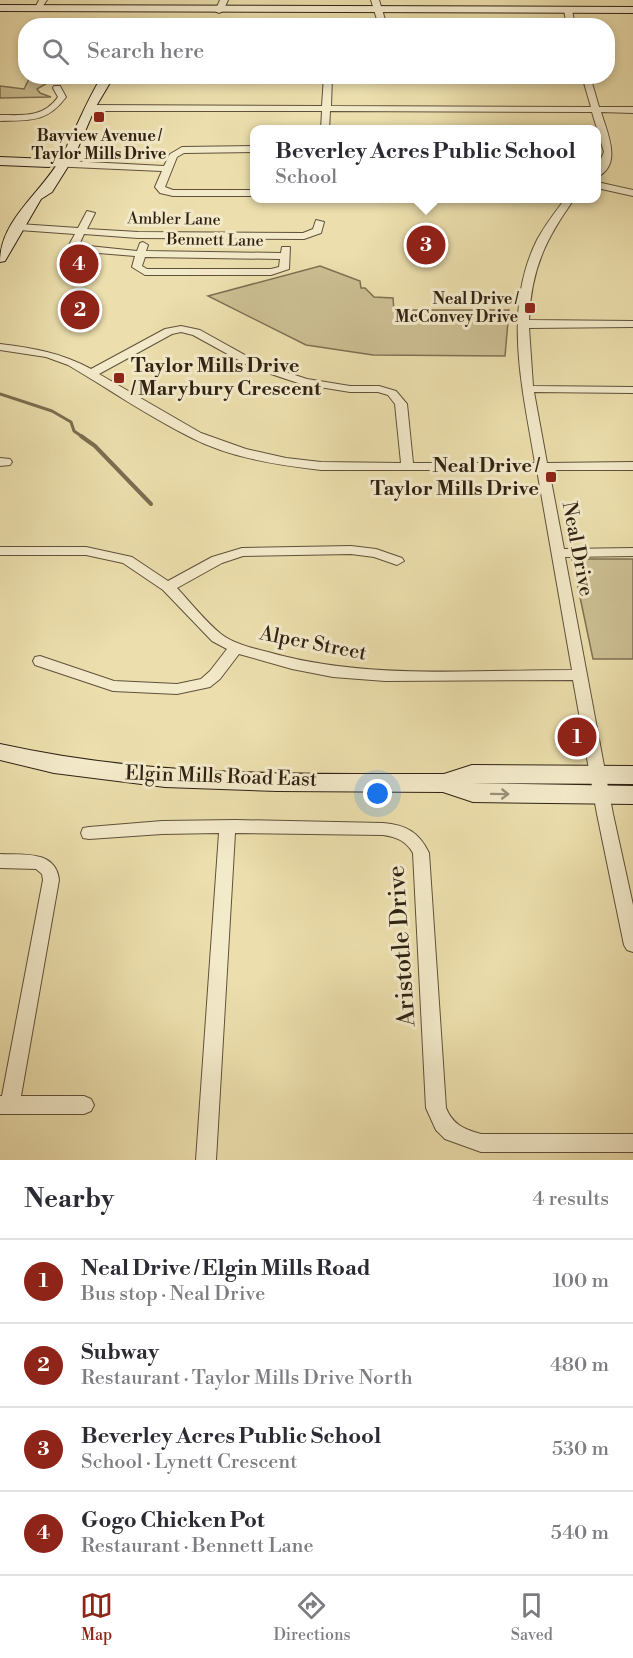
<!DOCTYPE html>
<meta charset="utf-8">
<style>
:root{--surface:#fff;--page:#f7f7f7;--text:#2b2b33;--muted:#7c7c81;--line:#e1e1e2;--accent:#8f2418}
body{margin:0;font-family:"Libre Bodoni",serif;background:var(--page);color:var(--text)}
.you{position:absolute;left:378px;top:794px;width:21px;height:21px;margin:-15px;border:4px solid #fff;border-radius:50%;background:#1a73e8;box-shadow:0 0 0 9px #1a73e833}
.badge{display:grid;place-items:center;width:39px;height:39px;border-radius:50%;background:var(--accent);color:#fff;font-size:20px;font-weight:700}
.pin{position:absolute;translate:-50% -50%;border:3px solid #fff;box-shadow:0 2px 6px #0006}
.popup{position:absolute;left:250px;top:125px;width:351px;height:78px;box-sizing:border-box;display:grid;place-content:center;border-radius:12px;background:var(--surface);filter:drop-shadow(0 2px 4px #0005);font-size:20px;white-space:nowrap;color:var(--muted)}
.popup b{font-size:22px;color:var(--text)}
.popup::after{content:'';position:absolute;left:50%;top:100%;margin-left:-12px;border:12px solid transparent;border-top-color:var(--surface)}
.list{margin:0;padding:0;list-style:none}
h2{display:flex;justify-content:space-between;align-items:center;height:78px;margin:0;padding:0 24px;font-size:26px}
h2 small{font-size:20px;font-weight:400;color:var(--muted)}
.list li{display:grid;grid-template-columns:39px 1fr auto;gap:18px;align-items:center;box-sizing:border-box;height:84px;padding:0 24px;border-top:2px solid var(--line)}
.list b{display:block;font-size:22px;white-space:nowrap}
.list p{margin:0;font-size:20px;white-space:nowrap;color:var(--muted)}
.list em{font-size:20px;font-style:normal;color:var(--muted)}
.icon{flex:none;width:33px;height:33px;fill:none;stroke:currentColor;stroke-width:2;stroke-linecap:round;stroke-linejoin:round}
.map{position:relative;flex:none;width:633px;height:1160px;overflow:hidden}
.search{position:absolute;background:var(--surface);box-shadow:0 3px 9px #0003;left:18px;right:18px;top:18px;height:66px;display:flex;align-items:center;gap:15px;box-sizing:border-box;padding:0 21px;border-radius:24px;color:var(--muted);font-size:22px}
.sheet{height:414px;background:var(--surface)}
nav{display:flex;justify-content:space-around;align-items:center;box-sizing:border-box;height:84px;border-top:2px solid var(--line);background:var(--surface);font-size:16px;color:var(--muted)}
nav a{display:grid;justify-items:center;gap:3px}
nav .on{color:var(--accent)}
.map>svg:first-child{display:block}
</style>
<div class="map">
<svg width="633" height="1160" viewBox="0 0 633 1160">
<rect width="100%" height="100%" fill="#ecdfad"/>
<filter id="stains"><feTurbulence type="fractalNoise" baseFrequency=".00333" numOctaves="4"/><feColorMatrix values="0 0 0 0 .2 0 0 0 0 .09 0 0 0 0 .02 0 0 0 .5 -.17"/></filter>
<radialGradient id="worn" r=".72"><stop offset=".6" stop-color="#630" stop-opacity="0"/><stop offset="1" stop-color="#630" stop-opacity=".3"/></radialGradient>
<path fill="#ccbf93" stroke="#7e7053" stroke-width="1.5" d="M29,79h25l-17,10 3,4 11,4 -51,1v-12l24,3z
M320,266l40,15 1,7h4l9,9 19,1 1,12h115l-4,46 -132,-1 -67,-10 -98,-49z
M572,559h61v100h-40z"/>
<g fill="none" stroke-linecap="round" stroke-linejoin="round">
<path stroke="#7a6d50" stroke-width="3" d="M0,394l52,17 19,11 3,9 10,7"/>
<path stroke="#7a6d50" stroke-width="4" d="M81,436l14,10 56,58"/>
<defs>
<path id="street" d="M39,0h8l-7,10h-6z
M220,0h8l-5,11 -4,2 -4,-2z
M371,0h8l8,26h-8z
M568,8l4,2 3,16h-8l-3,-16z
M324,76h8l-1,30 260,1 -9,-31h8l9,31h34v6l-32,-1c6,20 22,53 -4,65v-9l7,-16 -12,-40 -262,-1 -1,19h-8l1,-19h-233l-4,-3 4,-3 233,1z
M54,86h6l6,11c-19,26 -37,23 -66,24v-6c23,0 43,3 58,-18l-5,-9z
M255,146v6l-71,1 -7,4 -12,30 8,3h82v6h-82l-13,-3 -5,-6 7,-16 -113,-5 -4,-3 4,-3 115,6 6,-12 12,-7z
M597,182l36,8v6l-36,-8z
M566,198h9c-29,40 -44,71 -46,122l104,1v6l-104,1 4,58 100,1v6l-99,-1 13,71 86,-1v8h-84l15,79 69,-1v8l-68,1 48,257 20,91v47l-6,-2 -3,-5 -27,-131 -24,-134 -188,1 -52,-4 -41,-8 -53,-15 -19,25 -10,8 -33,7 -64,-3 -78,-26 -2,-4 2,-4 5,-1 74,25 63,3 24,-5 9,-8 17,-22 -15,-8 -49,-51 -40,-27 -37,-8h-86v-8h86l46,10 36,24 44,-24 30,-9 109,-2 25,3 26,9 2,3 -7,4 -23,-8 -23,-3 -108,2 -21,7 -45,25c14,15 28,33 44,46 13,10 31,14 47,18 98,28 202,18 304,18l-35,-200h-216c-43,-5 -90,-12 -129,-32 -43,-21 -83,-49 -124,-73l-22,-8 -46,-7v-6c33,4 62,9 91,25l74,-40 16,-3 19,4 61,34 46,15 43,7h29l17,5 11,13 6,59h122c-12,-73 -33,-153 2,-223 8,-15 18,-28 29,-42zM181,332l12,3 60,33 48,16 49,8h28l10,3 7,9 6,59 -80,-1 -35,-4 -40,-9 -45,-16 -102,-59 73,-40z
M87,211l8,2 -8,16 51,3 165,1 10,-4 3,-9 8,2 -3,11 -17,6 -166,-1 -54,-4 -5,11 58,6 3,-8 3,-1 5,3 -2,6 135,2 1,-6h8l-1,22 -18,6h-126l-13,-8 3,-11 -61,-5 -5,-6 6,-11 -56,-4 -5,-3 5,-3 59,4zM145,257l135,2 -1,8 -8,2h-124l-5,-3z
M0,458l10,1 2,3 -2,3 -10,1z
M236,820l147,3c23,2 36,9 46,30l17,255c7,17 18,21 35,26h152v18h-152l-36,-13 -9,-9 -10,-22 -13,-255c-7,-12 -16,-16 -30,-18l-148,-2 -19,327h-20l23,-327 -57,1 -73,5 -6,-1 -2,-5 2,-5 6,-1 73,-6z
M0,854c23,1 56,-4 59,26l-38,216h63l7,3 3,6 -3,6 -7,3h-84v-18h2l41,-216 -1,-6 -6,-5 -36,-1z"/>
<path id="secondary" d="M0,5l633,2v6l-633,-2z
M102,76h12l-19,32 -21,49 -22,35 -11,7 -36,62 -5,1c0,-43 43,-70 62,-106 14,-27 24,-54 40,-80z
M0,157l49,2 6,4 -6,4 -49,-2z
M0,744c148,33 293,30 444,30l28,-9 161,1v18l-163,-1 163,3v18l-160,-2 -30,-10 -166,-1 -112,-4 -111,-14 -54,-13z"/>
</defs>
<use href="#street" stroke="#5f513a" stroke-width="2"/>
<use href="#secondary" stroke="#302213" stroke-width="2"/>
<use href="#street" fill="#f3eaca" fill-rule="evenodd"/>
<use href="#secondary" fill="#f3eaca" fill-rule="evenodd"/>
</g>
<defs><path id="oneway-shaft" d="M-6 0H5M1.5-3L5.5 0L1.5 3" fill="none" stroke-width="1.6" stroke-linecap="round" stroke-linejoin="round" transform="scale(1.5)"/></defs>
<use stroke="#9b9078" href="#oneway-shaft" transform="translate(500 794) rotate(1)"/>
<g fill="#8f2418" stroke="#f3eaca" stroke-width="2">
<rect x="93" y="111" width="12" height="12" rx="3"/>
<rect x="524" y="302" width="12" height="12" rx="3"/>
<rect x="113" y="372" width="12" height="12" rx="3"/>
<rect x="545" y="471" width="12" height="12" rx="3"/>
</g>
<g text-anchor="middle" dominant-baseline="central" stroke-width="6" stroke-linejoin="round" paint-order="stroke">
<g font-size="16" font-weight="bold" fill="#302213" stroke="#f3eaca">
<text x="99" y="136">Bayview Avenue /<tspan x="99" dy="18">Taylor Mills Drive</tspan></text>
<text x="518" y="299" text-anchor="end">Neal Drive /<tspan x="518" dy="18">McConvey Drive</tspan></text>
</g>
<g font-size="16" fill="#302213" stroke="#f3eaca">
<text transform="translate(174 219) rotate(1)">Ambler Lane</text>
<text transform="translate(215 240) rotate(1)">Bennett Lane</text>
</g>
<g font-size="20" font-weight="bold" fill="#302213" stroke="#f3eaca" text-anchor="start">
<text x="131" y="366">Taylor Mills Drive<tspan x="131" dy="23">/ Marybury Crescent</tspan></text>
<text x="539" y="466" text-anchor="end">Neal Drive /<tspan x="539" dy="23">Taylor Mills Drive</tspan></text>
</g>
<g font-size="20" fill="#302213" stroke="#f3eaca">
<text transform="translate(577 549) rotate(79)">Neal Drive</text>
<text transform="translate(313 644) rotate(11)">Alper Street</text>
<text transform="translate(221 777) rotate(2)">Elgin Mills Road East</text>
</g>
<g font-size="24" fill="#302213" stroke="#f3eaca">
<text transform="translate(402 946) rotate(-94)">Aristotle Drive</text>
</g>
</g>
<rect width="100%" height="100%" filter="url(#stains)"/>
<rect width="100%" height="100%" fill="url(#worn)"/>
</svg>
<div class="you"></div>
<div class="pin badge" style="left:577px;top:737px">1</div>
<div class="pin badge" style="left:80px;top:310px">2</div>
<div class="pin badge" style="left:426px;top:245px">3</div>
<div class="popup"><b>Beverley Acres Public School</b>School</div>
<div class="pin badge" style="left:79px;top:264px">4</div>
<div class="search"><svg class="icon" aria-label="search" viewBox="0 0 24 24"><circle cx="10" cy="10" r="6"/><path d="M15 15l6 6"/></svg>Search here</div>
</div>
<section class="sheet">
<h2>Nearby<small>4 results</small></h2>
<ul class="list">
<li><span class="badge">1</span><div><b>Neal Drive / Elgin Mills Road</b><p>Bus stop · Neal Drive</p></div><em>100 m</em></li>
<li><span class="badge">2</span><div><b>Subway</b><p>Restaurant · Taylor Mills Drive North</p></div><em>480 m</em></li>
<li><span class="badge">3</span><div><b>Beverley Acres Public School</b><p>School · Lynett Crescent</p></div><em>530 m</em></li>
<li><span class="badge">4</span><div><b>Gogo Chicken Pot</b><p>Restaurant · Bennett Lane</p></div><em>540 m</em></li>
</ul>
</section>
<nav>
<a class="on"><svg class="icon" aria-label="map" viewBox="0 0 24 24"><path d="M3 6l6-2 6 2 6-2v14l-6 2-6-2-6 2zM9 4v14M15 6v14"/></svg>Map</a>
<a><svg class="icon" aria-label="directions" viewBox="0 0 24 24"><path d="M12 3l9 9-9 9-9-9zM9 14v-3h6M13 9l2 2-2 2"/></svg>Directions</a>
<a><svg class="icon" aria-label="saved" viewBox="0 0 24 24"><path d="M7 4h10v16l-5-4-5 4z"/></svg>Saved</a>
</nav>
